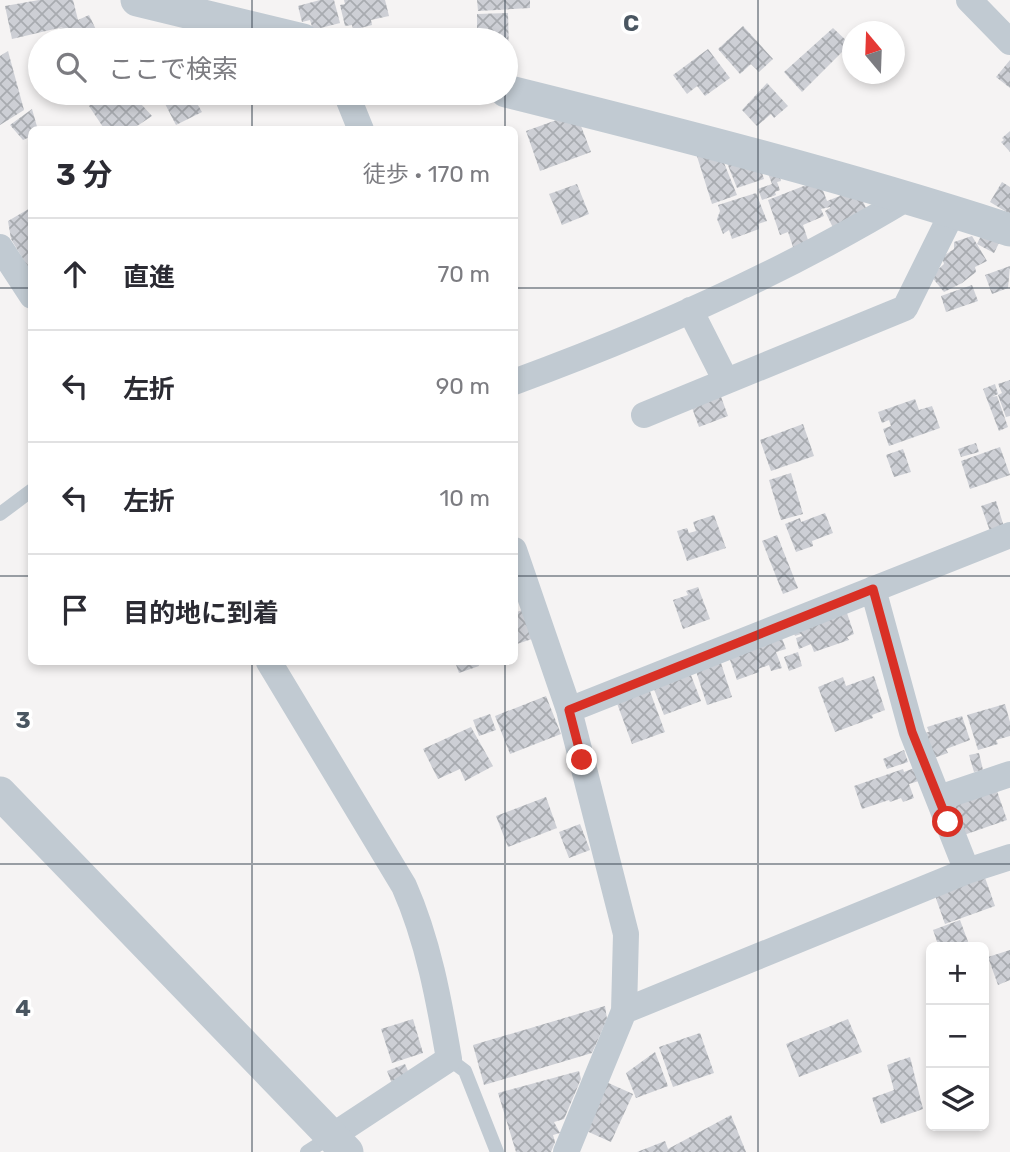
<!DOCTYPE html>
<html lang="ja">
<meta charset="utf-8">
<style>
:root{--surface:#fff;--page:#f2f2f3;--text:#2b2b33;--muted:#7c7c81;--line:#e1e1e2}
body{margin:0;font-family:Rubik,"Noto Sans JP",sans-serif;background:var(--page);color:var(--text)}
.controls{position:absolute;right:21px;bottom:21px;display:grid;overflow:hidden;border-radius:10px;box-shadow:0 4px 10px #0003}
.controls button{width:63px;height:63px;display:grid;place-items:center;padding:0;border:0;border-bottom:2px solid var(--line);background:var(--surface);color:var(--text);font:35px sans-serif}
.compass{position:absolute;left:842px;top:21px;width:63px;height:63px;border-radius:50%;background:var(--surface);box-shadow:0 4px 10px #0003;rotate:341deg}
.stop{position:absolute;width:21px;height:21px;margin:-16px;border:5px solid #d93025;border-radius:50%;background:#fff}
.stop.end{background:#d93025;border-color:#fff;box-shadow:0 2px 7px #0008}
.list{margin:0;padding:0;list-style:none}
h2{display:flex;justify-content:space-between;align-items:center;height:91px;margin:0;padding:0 28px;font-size:30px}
h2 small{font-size:23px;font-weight:400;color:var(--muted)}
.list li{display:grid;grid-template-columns:46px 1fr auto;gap:21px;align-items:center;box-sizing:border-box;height:112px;padding:0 28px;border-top:2px solid var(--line)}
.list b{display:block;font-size:26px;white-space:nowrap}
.list em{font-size:23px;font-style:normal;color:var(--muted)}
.icon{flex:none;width:38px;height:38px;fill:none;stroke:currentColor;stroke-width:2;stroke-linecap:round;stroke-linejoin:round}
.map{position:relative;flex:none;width:1010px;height:1152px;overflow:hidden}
.search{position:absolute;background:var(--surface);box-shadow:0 4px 10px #0003;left:28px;top:28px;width:490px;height:77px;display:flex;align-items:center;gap:18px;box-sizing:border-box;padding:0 24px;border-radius:38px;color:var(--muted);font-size:26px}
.panel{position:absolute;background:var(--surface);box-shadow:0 4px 10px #0003;left:28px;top:126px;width:490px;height:539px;border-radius:10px}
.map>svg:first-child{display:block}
</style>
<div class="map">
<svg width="1010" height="1152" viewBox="0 0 1010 1152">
<defs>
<pattern id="building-cross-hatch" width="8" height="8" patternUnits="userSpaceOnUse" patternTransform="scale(1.75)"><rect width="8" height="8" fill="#cdcfd5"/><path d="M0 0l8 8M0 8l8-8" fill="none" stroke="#a8abb0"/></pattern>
</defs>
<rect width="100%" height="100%" fill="#f5f3f3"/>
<path fill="url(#building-cross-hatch)" d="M39,0h34l5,20 11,-5 12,25h-43l-4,-9 9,-4 -51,12 -7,-33z
M320,0h14l6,23 -27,7 -3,-10 -8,2 -4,-16z
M344,0h41l4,16 -18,4 1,5 -19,5 -1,-5 -7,1 -5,-21 5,-1z
M477,0h53v8l-52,3z
M508,13l1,42h-3v-15h-29v-26z
M743,26l30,33 -14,13 -8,-8 -11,10 -22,-25z
M833,28l17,16 -48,48 -18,-20z
M708,49l22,29 -25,18 -8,-10 -10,8 -14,-19z
M8,51l16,59 -24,15v-69z
M1010,60v28l-14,-11z
M767,83l21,23 -14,12 -3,-4 -14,12 -15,-16z
M102,93h29l21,23 -21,14h-26l-16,-24z
M140,93h25l-16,12z
M178,93h13l11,19 -26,13 -13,-25z
M229,93h19l-15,7z
M32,109l6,21h-6v6l-9,4 -13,-15z
M576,113l15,39 -51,19 -14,-40z
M1010,131v21l-9,-10 3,-2 -2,-2z
M695,150l15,2 4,9 8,-3 15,37 -25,9z
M757,158l7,21 -27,9 -10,-25z
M777,168l4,13 -4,1 3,8 -5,2 1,3 -14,5 -4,-11 14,-5 -5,-13z
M819,180l8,21 13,-5 -1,-3 20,-1 10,23 -35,15 -9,-19 5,-3v-1l-9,2 3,7 -21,9 7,21 -16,4 -6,-18 -8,3 -12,-35z
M1002,182l8,5v27l-20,-12z
M577,184l12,30 -27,11 -13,-31z
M756,193l11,28 -9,3 1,5 -27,10 -3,-9 -6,4 -6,-15 3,-8 -2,-6z
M32,207v67l-21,-35 -3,-18z
M983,232l17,9 -6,12 -17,-9z
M972,236l15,25 -12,6 1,5 -14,11 -18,9 -13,-16 13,-12 -2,-7 12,-8v-7z
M1010,266l-2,22 -16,6 -7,-19z
M972,285l6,16 -32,11 -5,-16z
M1010,380v36l-4,1 -8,-22 4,-2 -4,-9z
M995,384l3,10 -6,3 5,-1 11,31 -9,4 -16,-42z
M720,394l8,22 -29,11 -8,-22z
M915,399l4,11 13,-4 8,22 -51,18 -6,-17 8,-3 -2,-6 -7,3 -4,-11z
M803,424l11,32 -43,15 -11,-31z
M976,443l3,9 -18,5 -3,-8z
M1000,447l10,28 -40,14 -9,-28z
M903,449l8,23 -17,5 -8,-22z
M791,473l12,41 -22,6 -12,-40z
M996,501l9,29 -14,4 -10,-28z
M825,513l8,20 -21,8 1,5 -17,6 -11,-28 15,-6 1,4z
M714,515l12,33 -39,13 -10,-30 10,-3 2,5 7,-2 -3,-9z
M777,535l21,53 -15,6 -21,-53z
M698,587l12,32 -27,10 -10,-29 15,-5 -2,-4z
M845,607l9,27 -7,3 2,3 -35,12 -3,-8 -12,5 -3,-11 6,-2 -1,-2 -6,2 -3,-10z
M522,610l10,29 -18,6v-32z
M780,633l6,16 -10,3 6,16 -11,3 -2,-6 -11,4 1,3 -22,8 -8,-23z
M798,652l4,14 -13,5 -5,-14z
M719,657l13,40 -25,8 -13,-40z
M455,662h23l1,4 -20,7z
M689,670l12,31 -37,14 -12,-31z
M874,676l11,34 -13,5 1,3 -38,14 -17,-45 25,-10 3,9z
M648,686l17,46 -33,12 -17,-46z
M546,696l15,38 -51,20 -15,-38z
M1005,704l5,18v14l-14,4 2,4 -20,6 -11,-35z
M490,714l6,16 -17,6 -6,-16z
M962,716l8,24 -24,9 2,4 -17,6 -8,-26 6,-1 -2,-5z
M471,727l22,39 -28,15 -5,-12 -22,10 -15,-30z
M904,750l4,12 -21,7 -4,-10z
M979,753l4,17 -9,2 -5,-17z
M917,767l5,13 -13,4 5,14 -11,4 -2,-4 -11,4 -1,-2 -27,9 -8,-23 49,-17 1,3z
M995,785l12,35 -46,16 -13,-34z
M546,797l11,31 -49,19 -12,-31z
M580,824l10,26 -21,8 -10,-26z
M983,872l12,34 -50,18 -12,-34z
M960,920l10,27h-31l-6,-17z
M1010,950v30l-12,5 -10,-28z
M605,1006l2,13 -15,34 -108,32 -11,-40z
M413,1019l10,34 -31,10 -11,-34z
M848,1019l14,33 -63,25 -13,-33z
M700,1033l14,40 -41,14 -14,-40z
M655,1052l13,34 -32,12 -10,-25z
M910,1057l13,52 -42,15 -9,-26 22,-8 -7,-25z
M405,1064l6,14 -18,8 -6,-15z
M579,1071l2,8 -17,40 -10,3 6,11 -7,2 2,7 -4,10h-35l-18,-59z
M604,1081l29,13 -22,48 -29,-13z
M731,1115l15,37h-109l28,-11 3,8z"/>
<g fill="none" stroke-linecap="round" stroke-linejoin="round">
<path stroke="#c1cad2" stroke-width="14" d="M0,514l32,-24
M449,1059l16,12 32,81
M307,1152l25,-16"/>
<path stroke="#c1cad2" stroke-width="26" d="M969,0l41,42
M346,93l15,37
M0,247l32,49
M690,310l36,71
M514,382c134,-49 273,-111 395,-185
M644,415l261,-107 48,-97
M514,550l55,160 57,224 -2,77 -58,141
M873,589l39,143 55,139
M269,662l135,224c24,54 35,114 45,173l-117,77
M569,710l441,-175
M939,798l71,-24
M624,1011l343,-140 43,-14"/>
<path stroke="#c1cad2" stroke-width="33" d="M137,0l166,40
M506,91c169,42 338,85 504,139
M0,793l347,359"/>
</g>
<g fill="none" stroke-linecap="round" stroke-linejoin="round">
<path stroke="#d93025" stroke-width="9" d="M582,760l-13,-50 304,-121 39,143 36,90"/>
</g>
<path fill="none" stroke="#4a5661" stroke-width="2" stroke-opacity="0.55" d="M252,0v40M505,0v40M758,0v1152M252,93v37M505,93v37M0,288h32M514,288h496M0,576h32M514,576h496M252,662v490M505,662v490M0,864h1010"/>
<g font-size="23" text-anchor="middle" font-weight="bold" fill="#4a5661" stroke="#fff" stroke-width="7" stroke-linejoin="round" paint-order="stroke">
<text x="631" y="31">C</text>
<text x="23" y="728">3</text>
<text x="23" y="1016">4</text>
</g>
</svg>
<div class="controls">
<button>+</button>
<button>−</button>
<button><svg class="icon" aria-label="layers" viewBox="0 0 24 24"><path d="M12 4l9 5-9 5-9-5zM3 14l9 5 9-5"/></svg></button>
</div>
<svg class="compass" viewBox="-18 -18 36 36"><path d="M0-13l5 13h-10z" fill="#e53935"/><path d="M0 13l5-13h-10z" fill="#7c7c81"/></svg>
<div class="stop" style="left:948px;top:822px"></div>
<div class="stop end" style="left:582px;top:760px"></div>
<div class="search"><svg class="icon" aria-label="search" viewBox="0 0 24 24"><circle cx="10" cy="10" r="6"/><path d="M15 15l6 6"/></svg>ここで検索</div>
<section class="panel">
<h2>3 分<small>徒歩 · 170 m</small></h2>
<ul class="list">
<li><svg class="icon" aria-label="ahead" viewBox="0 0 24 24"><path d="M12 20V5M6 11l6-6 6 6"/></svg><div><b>直進</b></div><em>70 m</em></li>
<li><svg class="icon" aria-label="left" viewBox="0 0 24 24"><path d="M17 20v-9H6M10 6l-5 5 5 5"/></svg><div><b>左折</b></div><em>90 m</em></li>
<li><svg class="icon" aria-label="left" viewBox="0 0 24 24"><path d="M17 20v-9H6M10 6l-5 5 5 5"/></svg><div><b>左折</b></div><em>10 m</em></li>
<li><svg class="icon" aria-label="arrive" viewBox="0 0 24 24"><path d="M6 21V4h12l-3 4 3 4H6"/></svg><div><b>目的地に到着</b></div></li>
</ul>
</section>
</div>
